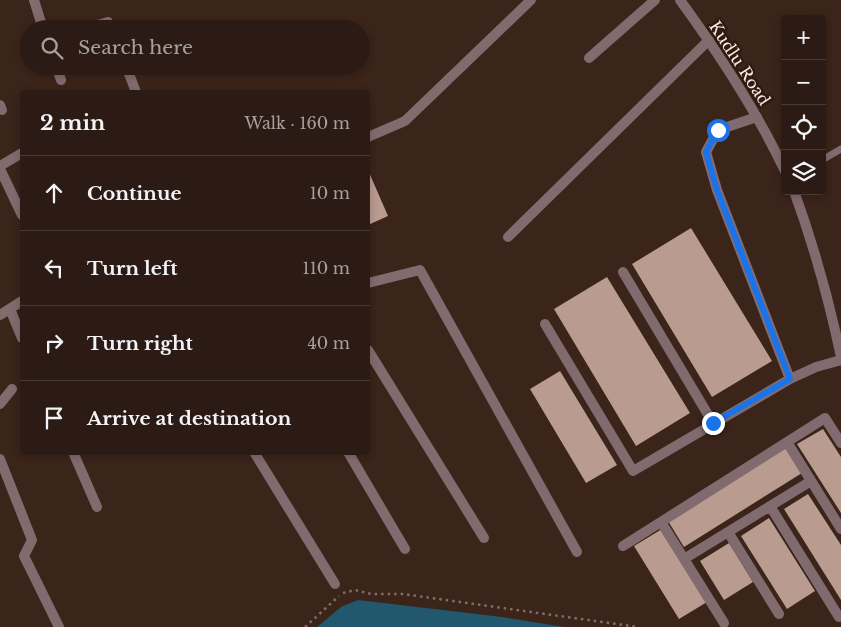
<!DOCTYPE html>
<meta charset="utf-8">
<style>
:root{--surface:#2c1b14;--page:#34241d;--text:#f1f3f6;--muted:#a6a1a0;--line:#483934}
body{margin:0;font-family:"Libre Baskerville",serif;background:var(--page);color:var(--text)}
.controls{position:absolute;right:15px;top:15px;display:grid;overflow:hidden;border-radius:5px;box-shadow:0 2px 8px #0003}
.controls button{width:45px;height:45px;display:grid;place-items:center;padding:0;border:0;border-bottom:1px solid var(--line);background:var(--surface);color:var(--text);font:25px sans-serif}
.stop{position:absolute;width:15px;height:15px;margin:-11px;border:4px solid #1a73e8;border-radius:50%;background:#fff}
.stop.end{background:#1a73e8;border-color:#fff;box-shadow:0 1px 5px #0008}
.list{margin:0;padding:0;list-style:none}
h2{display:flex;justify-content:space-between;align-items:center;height:65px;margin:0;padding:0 20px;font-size:21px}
h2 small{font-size:16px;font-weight:400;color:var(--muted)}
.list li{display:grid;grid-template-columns:32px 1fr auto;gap:15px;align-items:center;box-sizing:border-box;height:75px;padding:0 20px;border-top:1px solid var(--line)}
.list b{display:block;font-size:19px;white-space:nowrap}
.list em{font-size:16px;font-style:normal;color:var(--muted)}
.icon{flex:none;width:28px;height:28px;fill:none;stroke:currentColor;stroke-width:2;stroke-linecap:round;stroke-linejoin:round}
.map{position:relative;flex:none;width:841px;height:627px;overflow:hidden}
.search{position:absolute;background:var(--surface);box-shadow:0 2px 8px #0003;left:20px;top:20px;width:350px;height:55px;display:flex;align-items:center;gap:12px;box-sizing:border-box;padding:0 18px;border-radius:28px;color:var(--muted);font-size:19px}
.panel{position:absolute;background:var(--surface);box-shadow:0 2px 8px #0003;left:20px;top:90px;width:350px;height:365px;border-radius:5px}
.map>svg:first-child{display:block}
</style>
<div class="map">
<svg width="841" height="627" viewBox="0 0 841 627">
<rect width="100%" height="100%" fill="#3b241a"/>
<path fill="#21586d" d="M358,600l144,17 62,10h-247l24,-20z"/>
<path fill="#b99b8f" d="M368,170l20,46 -20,9z
M691,228l81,133 -60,36 -80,-133z
M607,277l83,136 -54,33 -82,-137z
M560,371l57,94 -31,18 -56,-94z
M823,429l18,28v56l-44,-69z
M785,447l17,26 -118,74 -16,-26z
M808,494l33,51v55l-57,-91z
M769,518l46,73 -28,18 -46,-73z
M662,529l45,73 -28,17 -45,-73z
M729,543l24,39 -29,18 -24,-39z"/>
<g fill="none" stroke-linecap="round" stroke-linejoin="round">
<path stroke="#836e66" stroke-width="2.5" stroke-dasharray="2.5 4" stroke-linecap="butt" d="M343,593l12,-3 16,4h32l235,33
M305,627l34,-31"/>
<path stroke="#826b6e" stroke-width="7" d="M822,160l19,-11"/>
<path stroke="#826b6e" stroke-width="10" d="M34,0l9,29
M84,29l24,-7 3,7
M589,58l66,-58
M56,66l5,14
M126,66l10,26
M0,105l2,5
M757,117l-39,13 -12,22 11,38 73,189
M368,137l37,-16 126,-121
M0,166l22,-13
M0,169l22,46
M508,237l201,-197
M623,272l90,151
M368,283l52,-13 157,282
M10,309l12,29
M0,315l22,-14
M545,324l88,147 157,-92 26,-12 25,-7
M368,350l116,188
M0,404l12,-15
M787,442l54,87
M73,452l24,55
M254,452l81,132
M348,452l57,97
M0,459l32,81 -8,16 35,71
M770,506l69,111
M661,522l63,101
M728,532l51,82
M623,546l202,-128 16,25
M684,559l127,-78"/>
<path stroke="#826b6e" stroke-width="10" d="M680,0c40,55 76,110 105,171
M794,191c20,55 35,109 47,166"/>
</g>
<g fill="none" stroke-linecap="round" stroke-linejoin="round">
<path stroke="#1a73e8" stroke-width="6" d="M713,423l77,-44 -73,-189 -11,-38 12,-22"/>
</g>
<g text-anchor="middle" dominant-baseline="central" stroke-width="5" stroke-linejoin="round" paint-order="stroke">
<g font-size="16" fill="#faeae3" stroke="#311a11">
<text transform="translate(740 63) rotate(57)">Kudlu Road</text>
</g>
</g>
</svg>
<div class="controls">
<button>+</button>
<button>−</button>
<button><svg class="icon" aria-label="locate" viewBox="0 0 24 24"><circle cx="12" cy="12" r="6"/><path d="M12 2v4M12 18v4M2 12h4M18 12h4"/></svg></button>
<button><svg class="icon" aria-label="layers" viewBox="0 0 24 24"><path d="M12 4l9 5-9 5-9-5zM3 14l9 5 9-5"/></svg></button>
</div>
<div class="stop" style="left:718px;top:130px"></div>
<div class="stop end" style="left:713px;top:423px"></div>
<div class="search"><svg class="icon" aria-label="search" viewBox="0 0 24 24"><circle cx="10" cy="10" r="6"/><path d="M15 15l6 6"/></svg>Search here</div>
<section class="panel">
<h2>2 min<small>Walk · 160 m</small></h2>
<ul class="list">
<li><svg class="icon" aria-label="ahead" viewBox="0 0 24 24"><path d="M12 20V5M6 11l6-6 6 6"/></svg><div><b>Continue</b></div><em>10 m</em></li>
<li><svg class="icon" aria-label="left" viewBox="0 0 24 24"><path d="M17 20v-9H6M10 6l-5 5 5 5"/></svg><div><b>Turn left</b></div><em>110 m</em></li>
<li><svg class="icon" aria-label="right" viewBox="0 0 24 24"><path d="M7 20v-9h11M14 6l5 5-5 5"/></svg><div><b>Turn right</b></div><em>40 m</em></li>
<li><svg class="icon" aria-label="arrive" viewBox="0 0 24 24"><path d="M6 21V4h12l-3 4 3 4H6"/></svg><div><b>Arrive at destination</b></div></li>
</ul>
</section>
</div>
